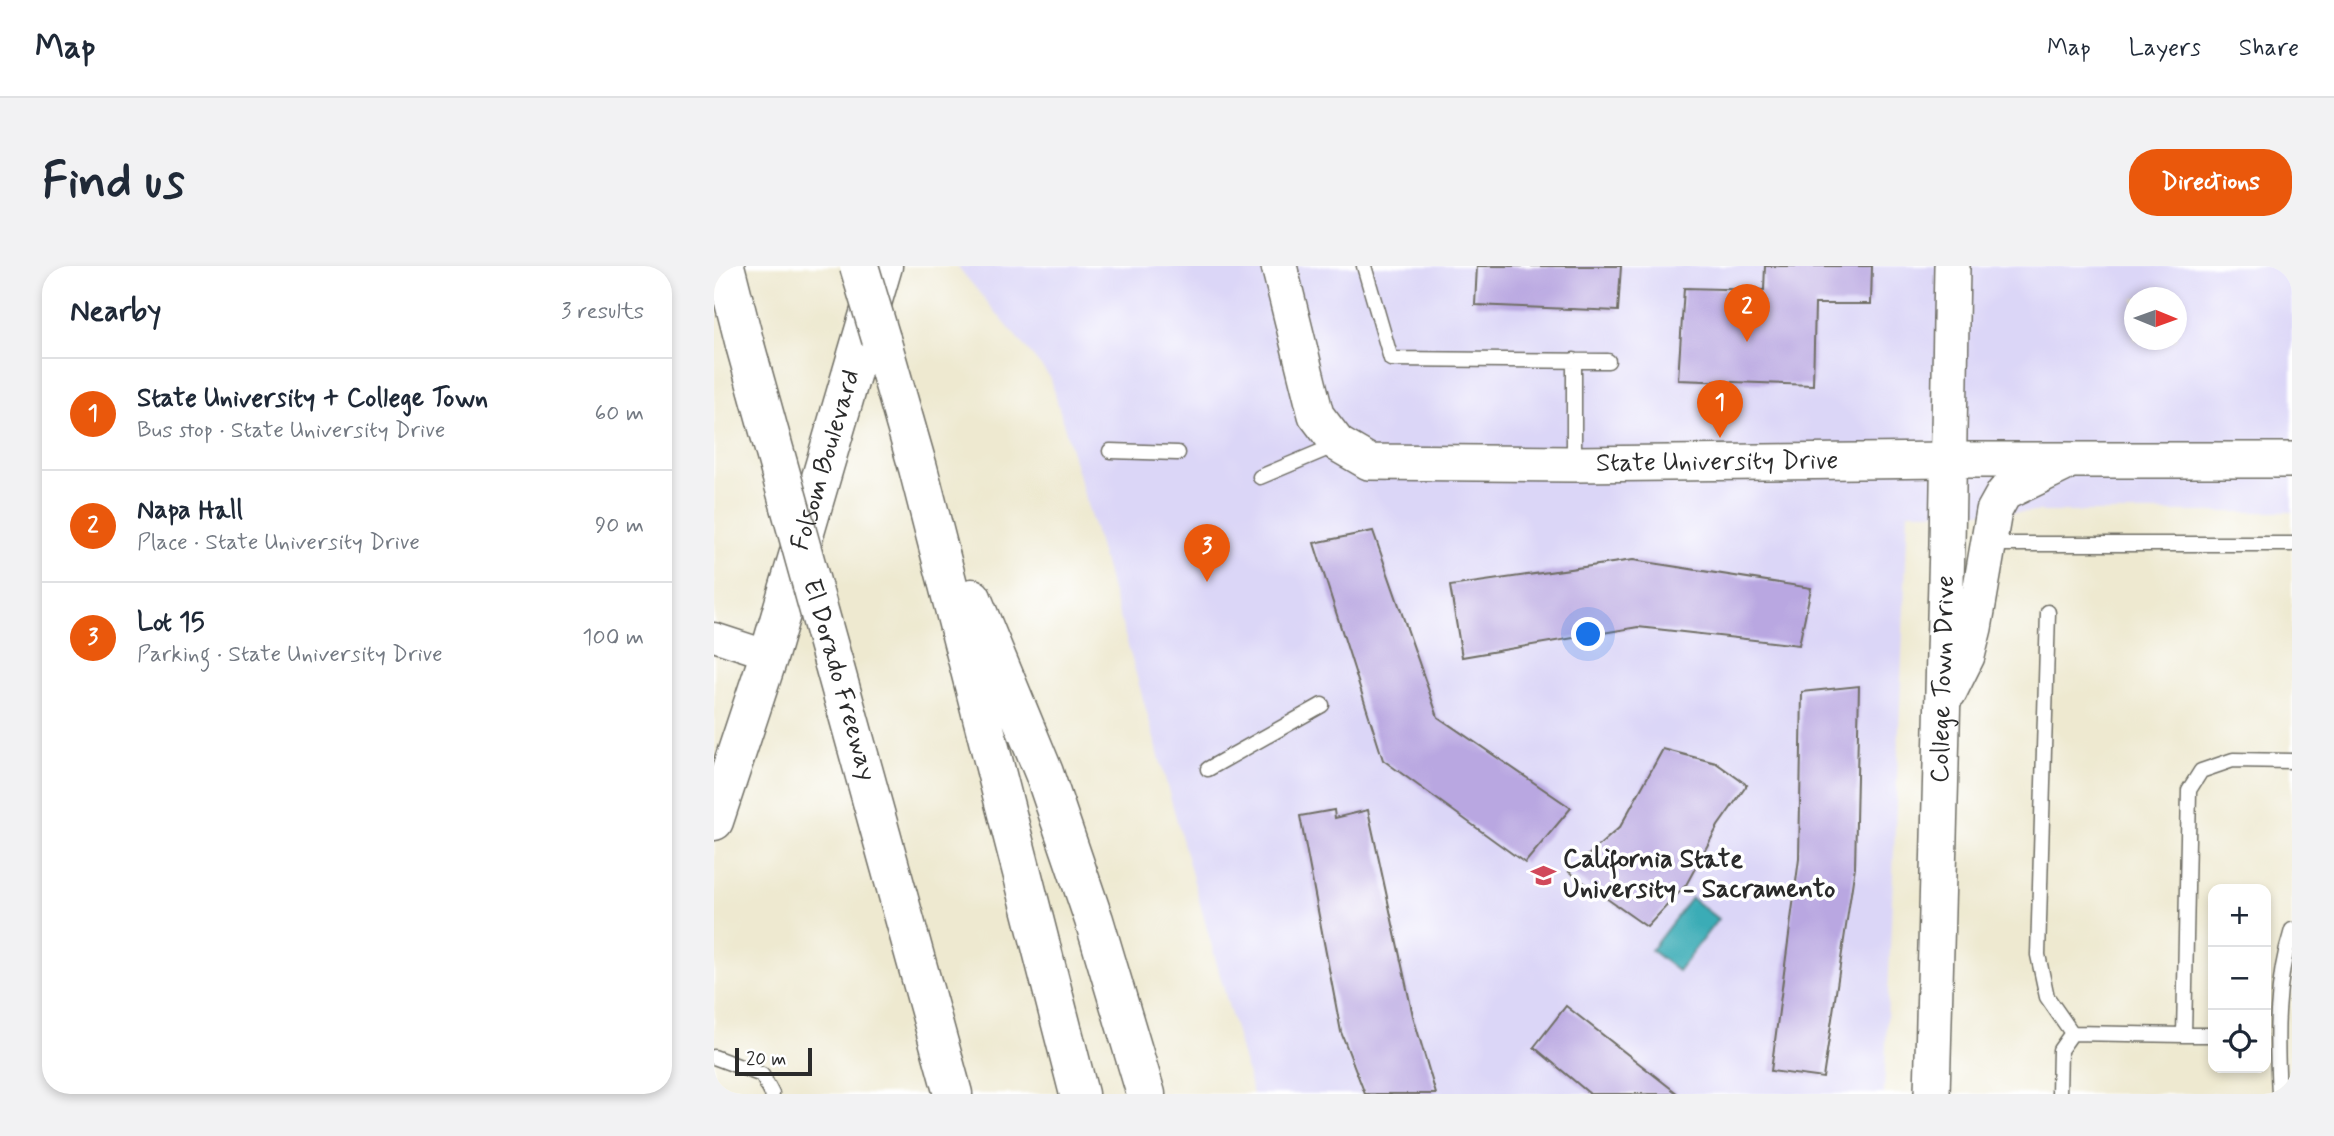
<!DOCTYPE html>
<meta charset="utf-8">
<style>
:root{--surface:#fff;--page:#f2f2f3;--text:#1f2937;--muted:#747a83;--line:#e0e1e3;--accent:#ea580c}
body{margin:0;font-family:Mynerve,sans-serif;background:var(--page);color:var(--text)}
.controls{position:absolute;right:21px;bottom:21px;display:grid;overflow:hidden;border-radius:14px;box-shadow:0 4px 10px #0003}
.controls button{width:63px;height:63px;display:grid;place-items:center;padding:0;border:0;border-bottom:2px solid var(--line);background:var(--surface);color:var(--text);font:35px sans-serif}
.compass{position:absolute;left:1410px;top:21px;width:63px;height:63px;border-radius:50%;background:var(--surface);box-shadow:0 4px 10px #0003;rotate:91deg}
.scale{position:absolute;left:21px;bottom:18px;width:77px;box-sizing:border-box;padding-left:7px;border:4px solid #2b2b2b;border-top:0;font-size:19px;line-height:24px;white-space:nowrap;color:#2b2b2b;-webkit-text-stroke:5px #fff;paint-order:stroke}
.you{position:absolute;left:875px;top:369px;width:24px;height:24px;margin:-18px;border:5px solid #fff;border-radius:50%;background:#1a73e8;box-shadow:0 0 0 10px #1a73e833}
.badge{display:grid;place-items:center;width:46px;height:46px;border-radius:50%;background:var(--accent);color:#fff;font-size:23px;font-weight:700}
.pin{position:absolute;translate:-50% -58px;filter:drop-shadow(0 2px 4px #0008)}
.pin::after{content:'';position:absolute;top:37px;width:24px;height:21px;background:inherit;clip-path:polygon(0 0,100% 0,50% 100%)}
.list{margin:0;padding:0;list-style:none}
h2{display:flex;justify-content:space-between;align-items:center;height:91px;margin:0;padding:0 28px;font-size:30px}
h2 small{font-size:23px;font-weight:400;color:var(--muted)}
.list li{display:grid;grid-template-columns:46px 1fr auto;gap:21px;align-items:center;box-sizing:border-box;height:112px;padding:0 28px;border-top:2px solid var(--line)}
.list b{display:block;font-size:26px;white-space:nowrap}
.list p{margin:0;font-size:23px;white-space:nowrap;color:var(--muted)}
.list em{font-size:23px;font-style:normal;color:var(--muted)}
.icon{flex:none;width:38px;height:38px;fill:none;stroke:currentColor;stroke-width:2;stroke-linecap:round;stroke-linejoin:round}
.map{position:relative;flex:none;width:1578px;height:828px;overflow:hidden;border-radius:28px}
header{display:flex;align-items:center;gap:42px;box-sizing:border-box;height:98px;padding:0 35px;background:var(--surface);border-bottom:2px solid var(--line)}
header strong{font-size:33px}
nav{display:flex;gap:38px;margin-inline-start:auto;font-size:24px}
.intro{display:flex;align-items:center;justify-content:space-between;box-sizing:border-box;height:168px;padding:0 42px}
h1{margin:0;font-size:49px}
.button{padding:18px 32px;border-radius:28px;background:var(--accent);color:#fff;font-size:24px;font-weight:700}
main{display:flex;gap:42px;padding:0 42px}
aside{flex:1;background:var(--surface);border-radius:28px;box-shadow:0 4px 10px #0003}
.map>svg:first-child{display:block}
</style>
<header>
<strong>Map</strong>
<nav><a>Map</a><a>Layers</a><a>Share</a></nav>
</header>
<div class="intro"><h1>Find us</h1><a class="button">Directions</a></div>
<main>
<aside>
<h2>Nearby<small>3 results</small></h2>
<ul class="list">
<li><span class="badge">1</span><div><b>State University + College Town</b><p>Bus stop · State University Drive</p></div><em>60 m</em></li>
<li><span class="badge">2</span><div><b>Napa Hall</b><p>Place · State University Drive</p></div><em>90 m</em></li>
<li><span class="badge">3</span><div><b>Lot 15</b><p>Parking · State University Drive</p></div><em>100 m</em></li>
</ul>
</aside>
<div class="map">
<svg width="1578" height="828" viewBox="0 0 1578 828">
<rect width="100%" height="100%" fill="#fff"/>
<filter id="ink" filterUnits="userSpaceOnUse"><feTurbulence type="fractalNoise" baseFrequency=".0143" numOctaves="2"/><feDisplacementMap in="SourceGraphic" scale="14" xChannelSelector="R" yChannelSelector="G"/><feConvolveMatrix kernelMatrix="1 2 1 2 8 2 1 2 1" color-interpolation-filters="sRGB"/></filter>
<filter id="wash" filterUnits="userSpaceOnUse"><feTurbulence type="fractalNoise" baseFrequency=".00686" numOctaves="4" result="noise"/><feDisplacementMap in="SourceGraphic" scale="28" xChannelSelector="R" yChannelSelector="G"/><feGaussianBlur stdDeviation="1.57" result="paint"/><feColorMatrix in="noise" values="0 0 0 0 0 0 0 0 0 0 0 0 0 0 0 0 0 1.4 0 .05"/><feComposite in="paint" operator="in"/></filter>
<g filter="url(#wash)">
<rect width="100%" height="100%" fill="#eee9d0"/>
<path fill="#dbd6f7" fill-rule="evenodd" d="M243,0h1335v246h-384l-24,582h-631l-122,-438 -81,-279zM1420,32h42v42h-42z"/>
<path fill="#3bacb6" stroke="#336c70" stroke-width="2" d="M977,632l27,21 -40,52 -27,-21z"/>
<g id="blocks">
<path fill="#b9a7e1" d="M763,0h144l-3,45 -143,-6z
M1051,0h107l-1,38h-56l-2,81 -135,-5 6,-92 80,2z
M659,265l65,186 133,91 -46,55 -142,-103 -69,-217z
M919,294l178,28 -12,57 -161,-18 -176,30 -12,-71z
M1145,420l-4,181 -32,211 -52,-7 28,-212 3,-167z
M949,483l53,14 31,22 -29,41 -32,59 -39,42 -78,-55 51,-45z
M620,544l1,8 33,-8 45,206 23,78h-71l-24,-62 -41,-216z
M852,740l112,88h-88l-56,-47z"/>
</g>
</g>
<g filter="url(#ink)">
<use href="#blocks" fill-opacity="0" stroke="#6f6e65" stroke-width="2"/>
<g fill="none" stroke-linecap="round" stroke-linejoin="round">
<defs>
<path id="service" d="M650,0l27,93 217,2
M860,94v104
M396,185l68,2
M546,211l76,-32
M1275,278h303
M1334,346l-10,343 9,42 25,36
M494,503l114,-64
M1470,769h29
M0,791l48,18 10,19
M1345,828l1,-44 12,-17 112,2 5,-245 12,-19 32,-11 59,1
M1565,828c-3,-55 -4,-111 13,-164"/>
<path id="minor" d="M0,371l55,18"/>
<g id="tertiary">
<path id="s1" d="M565,0l37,149 22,29 31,18 205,2 374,-4h344"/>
<path d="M1235,426l18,-36 7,-28 20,-117 10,-18 58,-28"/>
<path id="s2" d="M1218,828l15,-550 5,-278"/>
</g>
<g id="primary">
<path id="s3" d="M0,555l55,-166 114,-389"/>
</g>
<path id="motorway" d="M11,0l20,79
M167,73l37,129 161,626
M258,332l72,175 50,147 52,174
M119,395l120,433"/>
</defs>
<use href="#service" stroke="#6f6e65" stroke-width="17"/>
<use href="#minor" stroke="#6f6e65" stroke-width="31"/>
<use href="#tertiary" stroke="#6f6e65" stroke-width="38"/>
<use href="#primary" stroke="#6f6e65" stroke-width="41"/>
<use href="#motorway" stroke="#6f6e65" stroke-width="41"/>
<use href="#service" stroke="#fff" stroke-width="14"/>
<use href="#minor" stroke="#fff" stroke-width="28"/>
<use href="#tertiary" stroke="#fff" stroke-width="35"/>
<use href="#primary" stroke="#fff" stroke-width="38"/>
<use href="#motorway" stroke="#fff" stroke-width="38"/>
<defs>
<path id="motorway-bridge" d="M145,0l22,73
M31,79l88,316"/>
</defs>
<use href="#motorway-bridge" stroke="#6f6e65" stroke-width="41" stroke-linecap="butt"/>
<use href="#motorway-bridge" stroke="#fff" stroke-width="38"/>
</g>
</g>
<defs>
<symbol id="university-bare" viewBox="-9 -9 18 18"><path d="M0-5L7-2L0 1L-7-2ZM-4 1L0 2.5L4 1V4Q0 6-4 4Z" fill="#d1495b" stroke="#fff" stroke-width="2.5" paint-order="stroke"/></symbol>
</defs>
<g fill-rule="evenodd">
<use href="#university-bare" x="812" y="592" width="35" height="35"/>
</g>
<g text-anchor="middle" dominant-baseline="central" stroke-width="7" stroke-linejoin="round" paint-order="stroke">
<g font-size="26" fill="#2b2b2b" stroke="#fff">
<text stroke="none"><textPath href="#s3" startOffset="378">Folsom Boulevard</textPath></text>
<text stroke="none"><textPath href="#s1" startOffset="574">State University Drive</textPath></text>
<text transform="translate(125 414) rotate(74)">El Dorado Freeway</text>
<text stroke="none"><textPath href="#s2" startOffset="415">College Town Drive</textPath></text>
</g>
<g font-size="26" font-weight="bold" fill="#2b2b2b" stroke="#fff" text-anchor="start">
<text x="849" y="594">California State<tspan x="849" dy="30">University - Sacramento</tspan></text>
</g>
</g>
</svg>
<div class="controls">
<button>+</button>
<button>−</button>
<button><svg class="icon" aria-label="locate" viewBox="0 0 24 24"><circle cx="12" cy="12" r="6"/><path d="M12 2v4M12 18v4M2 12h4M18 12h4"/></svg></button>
</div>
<svg class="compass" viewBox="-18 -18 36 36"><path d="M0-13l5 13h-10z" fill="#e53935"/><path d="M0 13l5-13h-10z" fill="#747a83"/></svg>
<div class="scale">20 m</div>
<div class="you"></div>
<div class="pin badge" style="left:1006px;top:172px">1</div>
<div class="pin badge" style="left:1033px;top:76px">2</div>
<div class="pin badge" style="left:493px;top:316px">3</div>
</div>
</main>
